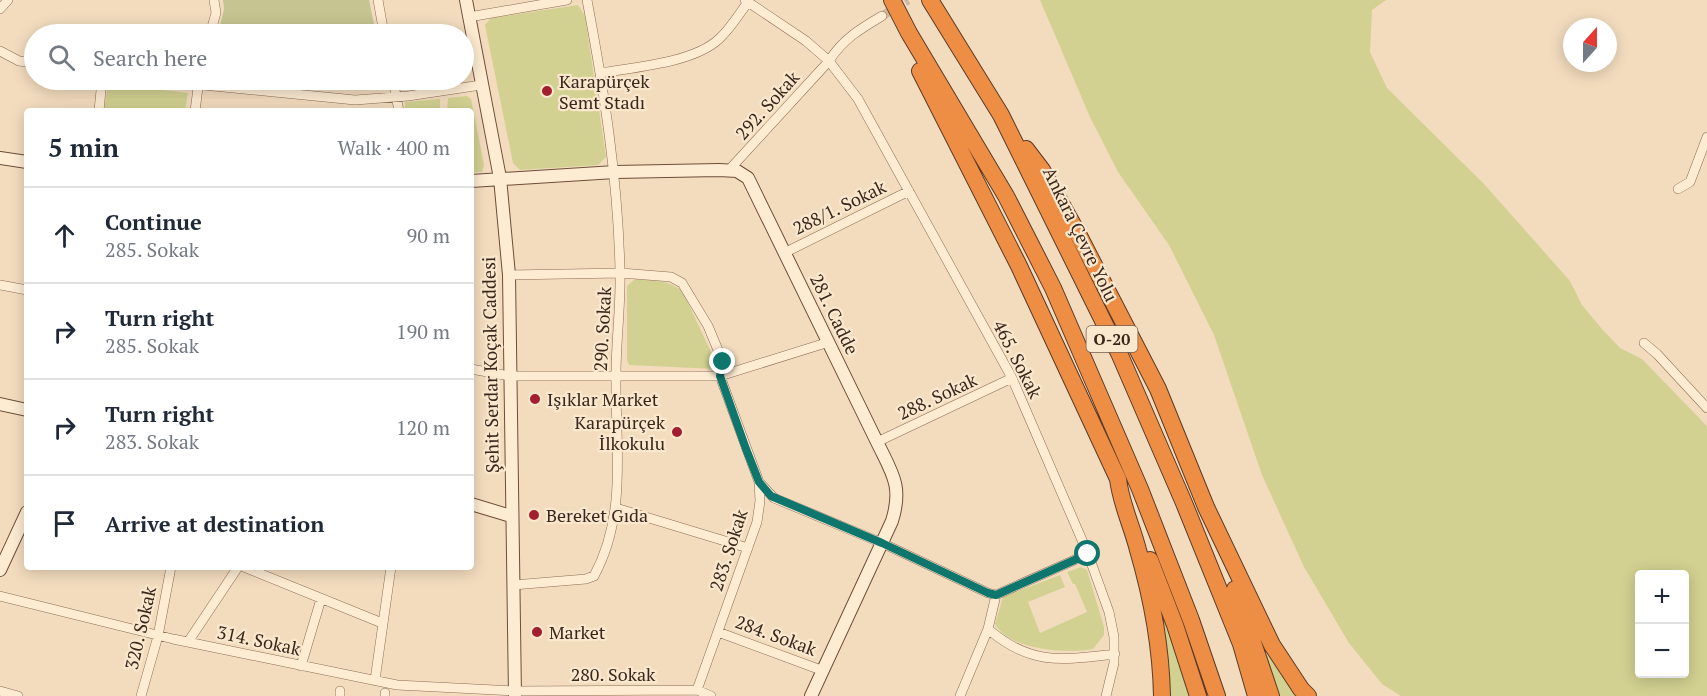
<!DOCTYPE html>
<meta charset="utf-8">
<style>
:root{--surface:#fff;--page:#f2f2f3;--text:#1f2937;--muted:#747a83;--line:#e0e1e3}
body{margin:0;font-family:"PT Serif",serif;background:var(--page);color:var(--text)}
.controls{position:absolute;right:18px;bottom:18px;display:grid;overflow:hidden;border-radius:6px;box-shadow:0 3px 15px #0003}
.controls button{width:54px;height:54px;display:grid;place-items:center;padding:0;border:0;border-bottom:2px solid var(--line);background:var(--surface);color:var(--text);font:30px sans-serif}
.compass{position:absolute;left:1563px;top:18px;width:54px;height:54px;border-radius:50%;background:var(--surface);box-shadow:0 3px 15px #0003;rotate:21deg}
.stop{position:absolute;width:18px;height:18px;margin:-14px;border:4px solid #0f766e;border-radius:50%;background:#fff}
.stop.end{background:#0f766e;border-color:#fff;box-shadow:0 2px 6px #0008}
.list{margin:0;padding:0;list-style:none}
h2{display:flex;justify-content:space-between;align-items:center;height:78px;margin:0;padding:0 24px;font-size:26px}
h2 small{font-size:20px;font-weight:400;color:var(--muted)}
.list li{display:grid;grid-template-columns:39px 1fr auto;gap:18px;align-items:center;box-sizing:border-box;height:96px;padding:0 24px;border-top:2px solid var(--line)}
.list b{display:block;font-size:22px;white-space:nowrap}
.list p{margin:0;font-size:20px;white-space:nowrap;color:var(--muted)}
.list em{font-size:20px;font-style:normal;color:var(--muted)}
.icon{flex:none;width:33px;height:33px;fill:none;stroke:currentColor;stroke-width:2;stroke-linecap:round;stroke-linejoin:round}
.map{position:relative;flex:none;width:1707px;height:696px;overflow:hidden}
.search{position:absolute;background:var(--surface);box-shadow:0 3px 15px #0003;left:24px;top:24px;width:450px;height:66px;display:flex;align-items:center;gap:15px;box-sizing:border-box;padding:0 21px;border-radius:33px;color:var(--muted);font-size:22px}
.panel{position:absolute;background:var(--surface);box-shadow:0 3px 15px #0003;left:24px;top:108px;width:450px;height:462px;border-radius:6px}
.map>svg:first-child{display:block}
</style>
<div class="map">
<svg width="1707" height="696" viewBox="0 0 1707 696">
<rect width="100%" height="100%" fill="#f3dcbe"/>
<path fill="#d2d191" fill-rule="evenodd" d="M1040,0h346l-14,10 -2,42 17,36 97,96 86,97 12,24 20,24 18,19 22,11 65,67v270h-306l-19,-12 -33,-41 -45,-76 -42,-92 -48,-140 -45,-90 -51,-73 -28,-55zM1640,574h44v100h-44z
M578,5l7,11 21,141 -8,8 -78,5 -7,-7 -28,-138 6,-7z
M108,83l80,10 -3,18h-81z
M467,96l4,3 13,66 -2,7h-11v-61h-24l1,-13z
M440,99v12h-35v-9z
M635,279c18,2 34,0 48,13l34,73 -1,4 -87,-4 -2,-5v-74z
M1081,567l6,3 17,57v8l-11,14c-26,5 -84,1 -98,-25l8,-27 57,-22 5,12 -37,15 12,31 47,-21 -12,-28h-2l-6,-12z
M1168,613l26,83h-26l-7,-81z
M1273,652l30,44h-28l-12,-40z"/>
<path fill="#c6c591" d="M223,0h146l7,34h-158l6,-25z
M243,80h140l1,10h-54z"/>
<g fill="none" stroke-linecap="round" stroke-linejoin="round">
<path stroke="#ceb89d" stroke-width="9" stroke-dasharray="9 4.5" stroke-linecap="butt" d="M882,16l26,-16"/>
<defs>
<path id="street" d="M378,0l6,34
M745,0l61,41 23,20 29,38 154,279 76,176 21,58 5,25v26l-8,33
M0,9l8,-9
M469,17l98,-17
M210,34l6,-21 -2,-13
M0,51l19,10 15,2
M601,73c34,-6 92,-10 118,-34 12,-11 20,-25 29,-37
M153,80l202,20 53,-4 73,-11
M393,80l6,31
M99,111l3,-31
M195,111l4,-31
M729,170l100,-109c14,-22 31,-32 53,-45
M1678,189l12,-7 17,-45
M784,253l125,-62
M509,275l112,-2 50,4 11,6 26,43 15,36 -3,14 39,106 1,19 -3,21 -60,168
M0,285l27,5
M1644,343l13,11 50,54
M471,369l39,7h210l109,-34
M877,442l135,-64
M759,482l15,16 108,45 106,50 8,2 92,-41
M616,508l132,40
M244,567l138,56
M513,585l73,-6 8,-3c34,-62 21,-133 22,-201 0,-35 5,-70 4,-104 -2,-92 -16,-181 -33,-271
M0,596l173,43 224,46 118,6 182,-1 14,6
M988,629c43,37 74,31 127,25
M718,632l103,38
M188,642l50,-75
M301,666l20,-67
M375,680l16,-113
M0,691l18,5
M141,696l17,-60 13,-69
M340,696v-5
M385,696v-3
M960,696l28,-67 8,-34"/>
<path id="secondary" d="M466,0l34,178 9,97 6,421
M0,158l27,4
M471,181l144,-9 104,-2 18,1 11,7 129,264c15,31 26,44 15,79l-81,175
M0,404l27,6
M471,504l40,12
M0,570l27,-58"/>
<path id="highway" d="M892,0l17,33 97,163 47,92 87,201 51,131 26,76
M930,0l71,115 118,238 65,150 57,141 15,52
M920,71l99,195 99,213c3,25 14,47 20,71 14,48 23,96 24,146
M1026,149l16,21 35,62 81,157 48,118 66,138 29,44 7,7
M1150,560l25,65 23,71
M1235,589l36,107"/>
</defs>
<use href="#street" stroke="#8d6c54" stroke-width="10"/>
<use href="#secondary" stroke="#6f4d38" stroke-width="14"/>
<use href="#highway" stroke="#5a3a29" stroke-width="18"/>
<use href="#street" stroke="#fdebd2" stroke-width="9"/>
<use href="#secondary" stroke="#fdebd2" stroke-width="12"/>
<use href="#highway" stroke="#ed8e44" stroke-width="16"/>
</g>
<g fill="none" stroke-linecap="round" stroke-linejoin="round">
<path stroke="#0f766e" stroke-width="8" d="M723,362l-3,14 26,73 13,33 12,14 111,47 106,50 8,2 92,-41"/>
</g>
<g fill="#a31e2f" stroke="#f9e8ce" stroke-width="2">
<circle cx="547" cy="91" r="6"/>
<circle cx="535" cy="399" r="6"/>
<circle cx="677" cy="432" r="6"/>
<circle cx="534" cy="515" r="6"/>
<circle cx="537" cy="632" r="6"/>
</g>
<g text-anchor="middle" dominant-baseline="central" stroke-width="4.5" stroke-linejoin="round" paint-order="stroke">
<rect fill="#f9e8ce" stroke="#746051" stroke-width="1.5" x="1086.5" y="326" width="51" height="26" rx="4.5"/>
<g font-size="16" font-weight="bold" fill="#3b261b">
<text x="1112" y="339">O-20</text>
</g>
<g font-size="18" fill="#3b261b" stroke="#f9e8ce" text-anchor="start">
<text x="559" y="81">Karapürçek<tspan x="559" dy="21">Semt Stadı</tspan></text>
<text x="547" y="399">Işıklar Market</text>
<text x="665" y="422" text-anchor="end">Karapürçek<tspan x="665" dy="21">İlkokulu</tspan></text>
<text x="546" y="515">Bereket Gıda</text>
<text x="549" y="632">Market</text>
</g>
<g font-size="18" fill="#3b261b" stroke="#f9e8ce">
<text transform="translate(767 105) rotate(-48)">292. Sokak</text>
<text transform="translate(839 207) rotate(-26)">288/1. Sokak</text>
<text transform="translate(1081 234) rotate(64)">Ankara Çevre Yolu</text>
<text transform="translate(835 314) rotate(64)">281. Cadde</text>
<text transform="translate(602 329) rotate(-87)">290. Sokak</text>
<text transform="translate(1018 359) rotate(63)">465. Sokak</text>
<text transform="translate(490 365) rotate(-91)">Şehit Serdar Koçak Caddesi</text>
<text transform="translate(937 396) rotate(-25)">288. Sokak</text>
<text transform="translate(728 550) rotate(-72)">283. Sokak</text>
<text transform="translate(140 628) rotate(-77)">320. Sokak</text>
<text transform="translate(776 635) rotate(20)">284. Sokak</text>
<text transform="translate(259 640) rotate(12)">314. Sokak</text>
<text x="613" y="674">280. Sokak</text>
</g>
</g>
</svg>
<div class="controls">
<button>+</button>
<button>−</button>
</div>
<svg class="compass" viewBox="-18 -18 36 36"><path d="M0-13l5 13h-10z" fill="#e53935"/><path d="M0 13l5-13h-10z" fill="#747a83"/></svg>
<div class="stop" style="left:1088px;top:554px"></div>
<div class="stop end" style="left:723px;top:362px"></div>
<div class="search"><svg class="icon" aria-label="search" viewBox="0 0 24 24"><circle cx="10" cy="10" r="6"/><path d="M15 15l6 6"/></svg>Search here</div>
<section class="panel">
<h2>5 min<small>Walk · 400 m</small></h2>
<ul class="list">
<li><svg class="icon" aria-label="ahead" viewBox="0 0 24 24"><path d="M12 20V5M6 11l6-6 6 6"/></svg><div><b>Continue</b><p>285. Sokak</p></div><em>90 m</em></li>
<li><svg class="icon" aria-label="right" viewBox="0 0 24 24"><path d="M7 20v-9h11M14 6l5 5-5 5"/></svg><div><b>Turn right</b><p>285. Sokak</p></div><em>190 m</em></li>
<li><svg class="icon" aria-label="right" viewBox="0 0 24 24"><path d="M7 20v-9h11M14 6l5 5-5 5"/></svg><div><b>Turn right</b><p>283. Sokak</p></div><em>120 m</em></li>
<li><svg class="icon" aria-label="arrive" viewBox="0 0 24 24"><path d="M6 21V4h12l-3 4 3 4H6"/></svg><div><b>Arrive at destination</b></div></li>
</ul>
</section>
</div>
